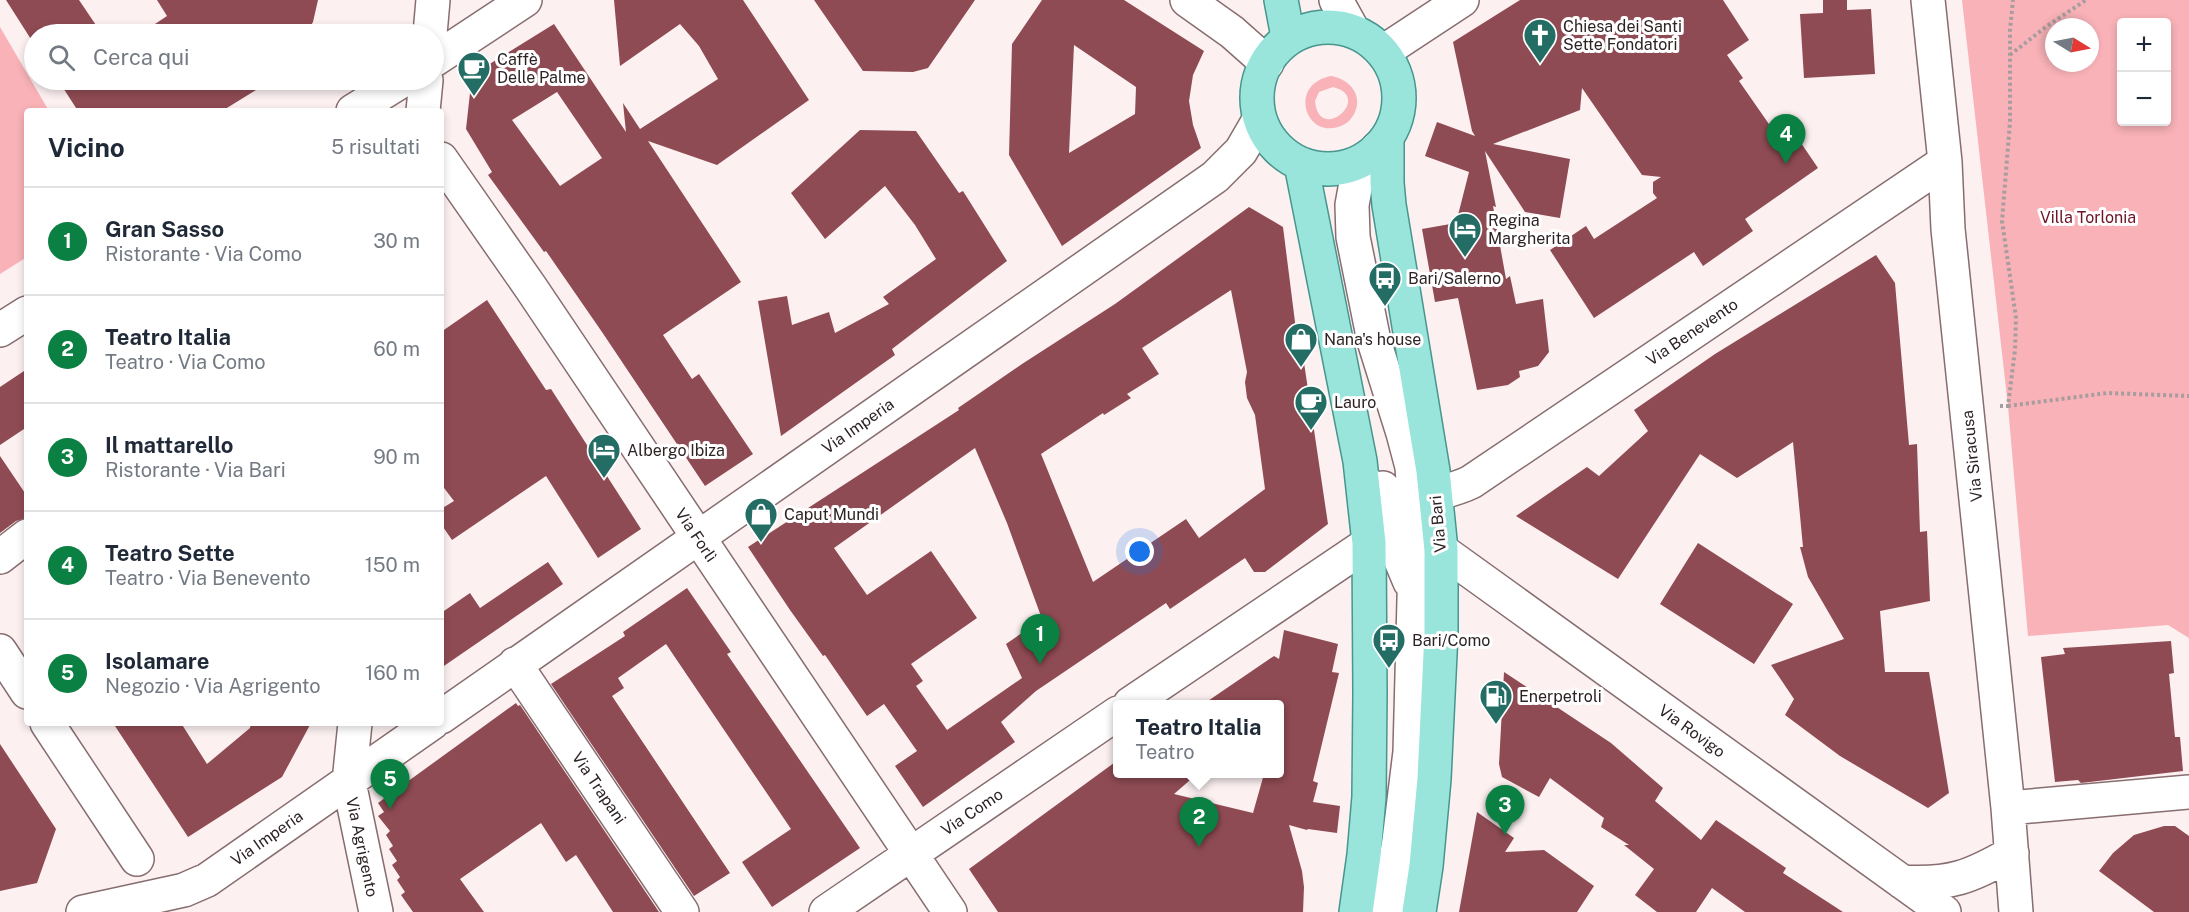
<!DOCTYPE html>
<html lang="it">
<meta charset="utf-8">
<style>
:root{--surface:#fff;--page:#f2f2f3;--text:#1f2937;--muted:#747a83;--line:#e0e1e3;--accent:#0b8043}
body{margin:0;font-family:"Public Sans",sans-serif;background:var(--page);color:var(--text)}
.controls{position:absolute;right:18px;top:18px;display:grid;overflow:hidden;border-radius:6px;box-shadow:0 3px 9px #0003}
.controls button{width:54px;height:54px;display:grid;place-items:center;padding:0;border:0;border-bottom:2px solid var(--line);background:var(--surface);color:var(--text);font:30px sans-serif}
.compass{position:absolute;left:2045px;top:18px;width:54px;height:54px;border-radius:50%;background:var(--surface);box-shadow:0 3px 9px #0003;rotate:100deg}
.you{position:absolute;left:1140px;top:552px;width:21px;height:21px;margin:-15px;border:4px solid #fff;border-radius:50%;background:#1a73e8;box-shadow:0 0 0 9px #1a73e833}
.badge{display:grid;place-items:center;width:39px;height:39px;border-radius:50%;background:var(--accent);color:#fff;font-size:20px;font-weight:700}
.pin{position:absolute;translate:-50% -50px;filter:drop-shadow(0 2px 3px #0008)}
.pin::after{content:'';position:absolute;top:32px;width:21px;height:18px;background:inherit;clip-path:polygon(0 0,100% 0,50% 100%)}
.popup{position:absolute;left:1113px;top:700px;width:171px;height:78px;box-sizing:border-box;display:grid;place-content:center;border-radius:6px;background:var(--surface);filter:drop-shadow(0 2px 4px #0005);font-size:20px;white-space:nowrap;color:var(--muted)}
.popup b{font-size:22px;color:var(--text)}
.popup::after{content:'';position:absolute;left:50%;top:100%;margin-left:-12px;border:12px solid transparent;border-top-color:var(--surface)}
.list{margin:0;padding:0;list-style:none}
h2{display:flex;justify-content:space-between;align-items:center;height:78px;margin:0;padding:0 24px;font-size:26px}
h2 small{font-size:20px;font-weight:400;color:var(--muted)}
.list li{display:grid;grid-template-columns:39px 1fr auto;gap:18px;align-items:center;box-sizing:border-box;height:108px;padding:0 24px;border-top:2px solid var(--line)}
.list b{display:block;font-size:22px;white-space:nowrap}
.list p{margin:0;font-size:20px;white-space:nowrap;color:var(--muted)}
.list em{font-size:20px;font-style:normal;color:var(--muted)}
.icon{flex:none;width:33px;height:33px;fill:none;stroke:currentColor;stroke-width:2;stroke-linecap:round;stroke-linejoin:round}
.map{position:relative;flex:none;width:2189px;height:912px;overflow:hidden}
.search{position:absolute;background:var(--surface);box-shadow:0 3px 9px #0003;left:24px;top:24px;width:420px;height:66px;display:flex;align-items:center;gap:15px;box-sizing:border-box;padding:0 21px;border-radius:33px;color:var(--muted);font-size:22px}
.panel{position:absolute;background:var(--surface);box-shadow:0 3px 9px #0003;left:24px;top:108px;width:420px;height:618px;border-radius:6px}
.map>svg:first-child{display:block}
</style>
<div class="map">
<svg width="2189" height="912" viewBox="0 0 2189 912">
<rect width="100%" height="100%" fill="#fcf0f1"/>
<path fill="#f8b2b8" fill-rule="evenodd" d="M1962,0h227v638l-21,-13 -140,11 -20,-230zM2122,22h44v100h-44zM2054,27h36v36h-36z
M0,27l49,84h-22v146l-27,17z
M1331,76c17,3 32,17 24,36 -3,7 -9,13 -17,15 -34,10 -49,-43 -7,-51zM1333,87c41,10 -14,58 -18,14l4,-9z"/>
<path fill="#8f4b53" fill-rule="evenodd" d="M6,0h73l23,34h-68v10z
M157,0h161l-5,22 -7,12h-166l27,-18z
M614,0h129l66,100 -92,65 -69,-24 93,141 -78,53 29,44 7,-5 54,80 -48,32 -103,-154 -56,-81 -2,1 -56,-77 4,-3 -26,-43 6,-54 82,-51 72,108 -3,-29 17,26 78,-50 -19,-33 -19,-22 -60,42zM557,92l45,66 -42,28 -48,-66z
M814,0h161l-47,68 -15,4 -50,-1z
M1042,0h82l80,51 -11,24 -4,26 4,24 8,23 -139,98 -53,-91 3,-111zM1074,45l62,42 -1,27 -66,39z
M1520,0h203l26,40 -22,15 16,23 -4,3 32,46 13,-9 34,50 -73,51 8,12 -50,35 -9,-14 -100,66 -44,-68 36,-24 8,13 63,-41 -4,-5v-11l8,-5 -19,-2 -60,-87 -2,22 -87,34 77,15 -10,59 -35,-6 -40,-61 11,56 -3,-1 13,73 4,-3 6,28 27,-5 6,53 -11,14 -19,5 1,6 -12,8 -31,5 -19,-92 -23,4 -13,-73 34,-6 13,-51 -44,-16 12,-34 38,14 -3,-5 -19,-89z
M1823,0h24v10l24,-1 4,65 -71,4 -4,-64 23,-1z
M58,80h214l-50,31h-144z
M860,130l56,1 43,62 4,-2 44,70 -115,88 3,6 -114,81 -23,-135 29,-5 5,29 37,-13 6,21 54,-29 -6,-7 53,-38 -21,-34 -30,-39 -60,53 -34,-46z
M1249,207l34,20 13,103 3,-1 29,195 -63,48h-11l-9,-14 -75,51 -4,-6 -130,88 -35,31 14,20 -92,65 -28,-41 22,-15 -33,-47 -17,12 -42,-61 -2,1 -33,-46 -42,-63 211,-137 -1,-2 64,-44 93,-60zM1231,290l16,82 -2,10 2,16 8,17 10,74 -66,49 -13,-19 -93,63 -52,-128 62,-41 1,2 27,-17 -4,-4 32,-20 -17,-26zM975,448l32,75 35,96 -36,25 16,34 -75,52 -31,-44 7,-5 -12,-17 66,-46 -46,-67 -64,44 -33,-47z
M1876,255l19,28 14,162 8,-1 3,88 7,-1 3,70 -50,10 5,61h44l20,121 -21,15 -88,-52 -55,-41 9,-16 -23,-34 73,-26 -36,-62 -8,-30h3l-10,-105 -56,36 -37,-24 -82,125 -102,-63 71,-49 12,9 49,-45 -14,-21 81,-56z
M487,300l59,90 5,-1 90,140 -43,29 -52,-82 -94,64 -11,-16v-15l13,-8 -13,-17v-152z
M27,369v58l-27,18v-58z
M0,456l27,40v22l-11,3 -16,12z
M1698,543l95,61 -39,60 -94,-60z
M548,562l15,22 -122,84v-55l29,-20 10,15z
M687,588l44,64 -4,2 133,194 -88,59 -30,-45 49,-33 -125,-185 -48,34 6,10 -12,8 118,177 -36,23 -143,-212 74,-48 -2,-4z
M1284,630l54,14 -6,28 7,1 -26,108 5,2 -5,19 27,4 -3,27 -29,-4 -1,1 -18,-5 13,46 2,16 -1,25h-305l-29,-43 149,-109v14h79l-23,20 79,19 11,-39h16v-71l-2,2h-76l72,-49 5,3z
M2171,641l3,32 -5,1 6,63h5l3,34 -102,12 -3,-3 -23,2 -14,-125 24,-3 -2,-6z
M1504,672l107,71 52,45 -8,13 46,39 15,-20 70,48 -3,5 60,39h-98l-33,-24 -16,24h-39l-22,-17 19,-26 -30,-24h5l-28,-18 3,-9 -54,-40 -11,19 -37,-20 -3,-13z
M516,703l2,3 2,-1 139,207h-46l-37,-57 -10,7 -25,-39 -81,56 24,33h-71l-12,-17 4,-3 -8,-12 3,-3 -8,-12 5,-4 -8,-12 4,-3 -7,-11 4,-4 -12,-15 6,-4 -6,-9z
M113,723h68l26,41 43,-36 1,-5h60l-29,54 -94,60z
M0,744l56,85 -19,54 -37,8z
M1477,812l37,26 -9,14 39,-2 50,36 -17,26h-118z
M2164,826h11l14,10v76h-35l-55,-41 14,-18 21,-18z"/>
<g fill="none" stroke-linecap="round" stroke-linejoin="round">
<defs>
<path id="minor" d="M1187,0l45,32 35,31
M1336,0l16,29
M1928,0l17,162 3,67 60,579 8,104
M430,34l3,-34
M1383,52l79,-52
M434,60l91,-60
M353,111l50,-31
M423,111l3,-31
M1378,148l-18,25 -4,10 -4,22 1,32 21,104 29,92 9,34 4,57 -6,228 -11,89 -12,71
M441,159l90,129 419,624
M0,330l27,-17
M1369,485l41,97
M1383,488l58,62 503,362
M1409,499c11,0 19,-5 29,-6 12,-3 21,-5 33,-11l474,-320
M0,557l27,-21
M0,651l27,41
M515,664l167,248
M1130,704l239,-161
M441,717l774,-540 26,-26 18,-31
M47,723l90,136
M355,723l-6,59 27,130
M2008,808l181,-16
M1902,882c48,3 69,-5 110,-29
M83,912l101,-22 23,-10 225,-157
M826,912l292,-199"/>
<path id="major" d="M1281,0l7,37
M1257 98a71 71 0 1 1 142 0a71 71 0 1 1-142 0Z
M1387,138v45l2,22 44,266 8,79v83l-7,146 -8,87 -7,46
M1301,164l59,297 9,82 1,150 -1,104 -5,58 -8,57"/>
</defs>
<use href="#minor" stroke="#876d6f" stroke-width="36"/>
<use href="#major" stroke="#47958d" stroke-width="36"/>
<path stroke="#a89d9e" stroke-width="4" stroke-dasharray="3 3" stroke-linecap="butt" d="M2010,55l37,-29 39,-26
M2000,406h8l7,-56 1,-32 -14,-97 8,-99v-92l3,-30
M2008,406l99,-13 82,3"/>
<use href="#minor" stroke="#fff" stroke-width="33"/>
<use href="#major" stroke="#99e5dc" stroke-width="33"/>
</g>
<defs>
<symbol id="church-pin" viewBox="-11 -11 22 30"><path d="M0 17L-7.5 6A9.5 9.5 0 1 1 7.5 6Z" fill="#246d65" stroke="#fff"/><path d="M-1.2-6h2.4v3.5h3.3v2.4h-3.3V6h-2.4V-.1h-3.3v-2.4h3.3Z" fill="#fff"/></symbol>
<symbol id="cafe-pin" viewBox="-11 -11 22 30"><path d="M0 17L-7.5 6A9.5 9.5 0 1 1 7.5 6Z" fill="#246d65" stroke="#fff"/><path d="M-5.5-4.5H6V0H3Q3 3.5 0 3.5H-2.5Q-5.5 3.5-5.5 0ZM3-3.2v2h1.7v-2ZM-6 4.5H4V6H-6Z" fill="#fff"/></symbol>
<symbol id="hotel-pin" viewBox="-11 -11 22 30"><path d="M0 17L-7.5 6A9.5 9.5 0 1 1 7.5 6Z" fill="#246d65" stroke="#fff"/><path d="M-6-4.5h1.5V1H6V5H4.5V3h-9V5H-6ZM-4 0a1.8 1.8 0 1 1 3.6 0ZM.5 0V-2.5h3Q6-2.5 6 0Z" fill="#fff"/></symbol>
<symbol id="bus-pin" viewBox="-11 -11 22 30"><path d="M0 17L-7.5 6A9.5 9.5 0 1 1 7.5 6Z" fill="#246d65" stroke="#fff"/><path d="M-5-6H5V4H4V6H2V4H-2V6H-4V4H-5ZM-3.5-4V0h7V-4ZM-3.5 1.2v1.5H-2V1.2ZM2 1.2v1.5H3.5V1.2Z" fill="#fff"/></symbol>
<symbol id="shop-pin" viewBox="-11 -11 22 30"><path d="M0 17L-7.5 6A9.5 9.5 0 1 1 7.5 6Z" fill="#246d65" stroke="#fff"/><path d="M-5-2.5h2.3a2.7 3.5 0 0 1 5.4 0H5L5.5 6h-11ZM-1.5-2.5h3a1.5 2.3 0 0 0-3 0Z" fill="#fff"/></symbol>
<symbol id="fuel-pin" viewBox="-11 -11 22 30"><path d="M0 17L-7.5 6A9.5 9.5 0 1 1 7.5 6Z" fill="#246d65" stroke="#fff"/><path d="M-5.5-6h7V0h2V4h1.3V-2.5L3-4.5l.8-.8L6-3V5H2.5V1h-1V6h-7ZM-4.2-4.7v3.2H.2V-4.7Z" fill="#fff"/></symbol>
</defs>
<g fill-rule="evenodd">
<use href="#church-pin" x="1521" y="16" width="38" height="52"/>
<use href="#cafe-pin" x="455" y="49" width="38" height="52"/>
<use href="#hotel-pin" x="1446" y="210" width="38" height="52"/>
<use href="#bus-pin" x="1366" y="259" width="38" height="52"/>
<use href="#shop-pin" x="1282" y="320" width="38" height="52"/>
<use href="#cafe-pin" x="1292" y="383" width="38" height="52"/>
<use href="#hotel-pin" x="585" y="431" width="38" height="52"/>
<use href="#shop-pin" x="742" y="495" width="38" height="52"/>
<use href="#bus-pin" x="1370" y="621" width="38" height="52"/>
<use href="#fuel-pin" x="1477" y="677" width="38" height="52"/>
</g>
<g text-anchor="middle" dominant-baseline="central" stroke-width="6" stroke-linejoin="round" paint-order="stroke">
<g font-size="16" fill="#2e2324" stroke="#fff" text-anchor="start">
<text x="1563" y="26">Chiesa dei Santi<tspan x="1563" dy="18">Sette Fondatori</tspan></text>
<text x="497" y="59">Caffè<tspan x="497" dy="18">Delle Palme</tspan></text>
<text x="1488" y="220">Regina<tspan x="1488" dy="18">Margherita</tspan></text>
<text x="1408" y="278">Bari/Salerno</text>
<text x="1324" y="339">Nana's house</text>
<text x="1334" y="402">Lauro</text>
<text x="627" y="450">Albergo Ibiza</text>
<text x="784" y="514">Caput Mundi</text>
<text x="1412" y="640">Bari/Como</text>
<text x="1519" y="696">Enerpetroli</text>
</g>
<g font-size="16" fill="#6c1327" stroke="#fff">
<text x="2088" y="217">Villa Torlonia</text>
</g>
<g font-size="16" fill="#2e2324" stroke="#fff">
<text transform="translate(1692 332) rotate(-34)">Via Benevento</text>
<text transform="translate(858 426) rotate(-35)">Via Imperia</text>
<text transform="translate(1972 456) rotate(-96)">Via Siracusa</text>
<text transform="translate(1438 524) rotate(-95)">Via Bari</text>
<text transform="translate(696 535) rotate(56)">Via Forlì</text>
<text transform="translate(1692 731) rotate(36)">Via Rovigo</text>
<text transform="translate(599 788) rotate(56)">Via Trapani</text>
<text transform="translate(972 812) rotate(-34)">Via Como</text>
<text transform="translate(267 838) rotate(-35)">Via Imperia</text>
<text transform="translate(362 847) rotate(78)">Via Agrigento</text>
</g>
</g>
</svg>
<div class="controls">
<button>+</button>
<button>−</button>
</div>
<svg class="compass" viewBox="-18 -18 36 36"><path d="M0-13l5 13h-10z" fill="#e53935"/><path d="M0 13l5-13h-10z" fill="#747a83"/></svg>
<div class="you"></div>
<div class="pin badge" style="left:1040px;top:664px">1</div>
<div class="pin badge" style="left:1199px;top:847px">2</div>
<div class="popup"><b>Teatro Italia</b>Teatro</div>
<div class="pin badge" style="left:1505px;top:835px">3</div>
<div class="pin badge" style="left:1786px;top:164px">4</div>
<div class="pin badge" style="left:390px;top:809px">5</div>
<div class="search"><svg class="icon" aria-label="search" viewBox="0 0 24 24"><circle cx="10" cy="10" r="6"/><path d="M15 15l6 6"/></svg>Cerca qui</div>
<section class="panel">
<h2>Vicino<small>5 risultati</small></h2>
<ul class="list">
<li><span class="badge">1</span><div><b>Gran Sasso</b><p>Ristorante · Via Como</p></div><em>30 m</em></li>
<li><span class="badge">2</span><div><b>Teatro Italia</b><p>Teatro · Via Como</p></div><em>60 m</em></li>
<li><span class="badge">3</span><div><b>Il mattarello</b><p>Ristorante · Via Bari</p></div><em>90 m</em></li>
<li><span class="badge">4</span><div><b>Teatro Sette</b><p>Teatro · Via Benevento</p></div><em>150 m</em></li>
<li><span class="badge">5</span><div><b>Isolamare</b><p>Negozio · Via Agrigento</p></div><em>160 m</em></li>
</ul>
</section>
</div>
